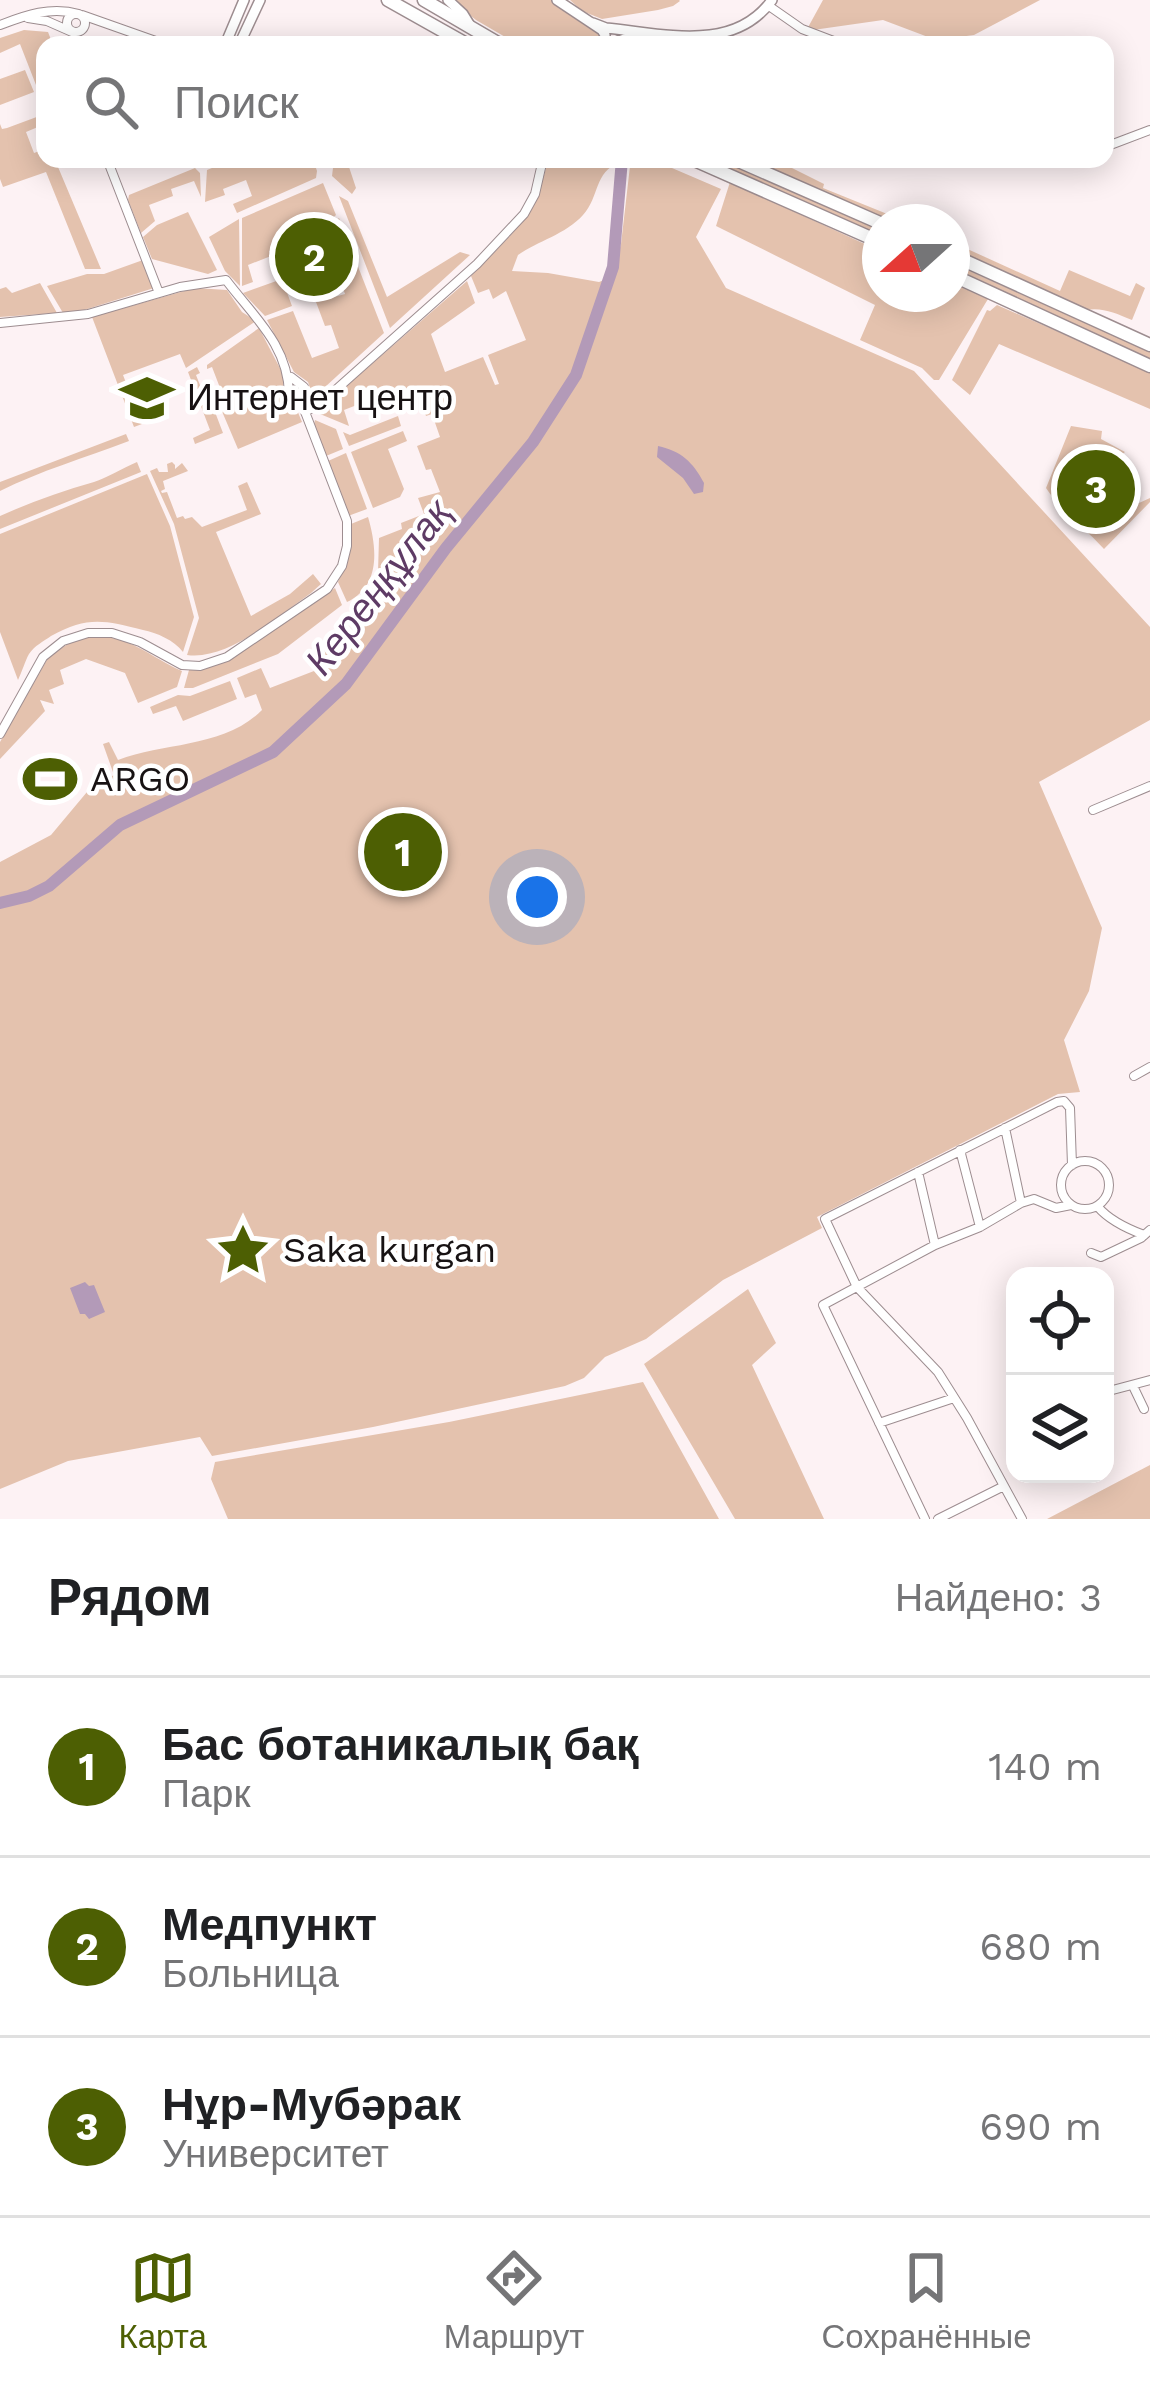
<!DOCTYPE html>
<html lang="ru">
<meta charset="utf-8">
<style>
:root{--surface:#fff;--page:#f6f6f6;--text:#202124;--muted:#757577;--line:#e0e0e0;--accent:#4d5f03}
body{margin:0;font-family:"Work Sans",sans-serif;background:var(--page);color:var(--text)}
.controls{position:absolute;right:36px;bottom:36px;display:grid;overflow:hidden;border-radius:24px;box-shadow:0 6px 30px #0003}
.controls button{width:108px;height:108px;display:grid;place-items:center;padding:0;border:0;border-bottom:3px solid var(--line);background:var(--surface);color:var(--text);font:60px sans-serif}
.compass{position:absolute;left:862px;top:204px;width:108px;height:108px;border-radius:50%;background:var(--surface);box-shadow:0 6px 30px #0003;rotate:249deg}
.you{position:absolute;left:537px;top:897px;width:42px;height:42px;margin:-30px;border:9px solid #fff;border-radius:50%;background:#1a73e8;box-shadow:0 0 0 18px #1a73e833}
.badge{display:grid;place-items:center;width:78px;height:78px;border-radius:50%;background:var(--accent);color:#fff;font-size:39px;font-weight:700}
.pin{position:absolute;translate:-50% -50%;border:6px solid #fff;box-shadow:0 3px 12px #0006}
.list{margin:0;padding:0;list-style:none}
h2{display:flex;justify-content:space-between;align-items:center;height:156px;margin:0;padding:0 48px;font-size:51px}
h2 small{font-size:39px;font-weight:400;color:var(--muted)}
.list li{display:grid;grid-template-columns:78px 1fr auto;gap:36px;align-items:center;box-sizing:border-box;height:180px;padding:0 48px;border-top:3px solid var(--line)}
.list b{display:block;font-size:45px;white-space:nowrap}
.list p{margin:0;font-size:39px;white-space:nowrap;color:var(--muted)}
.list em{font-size:39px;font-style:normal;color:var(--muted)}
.icon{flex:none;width:66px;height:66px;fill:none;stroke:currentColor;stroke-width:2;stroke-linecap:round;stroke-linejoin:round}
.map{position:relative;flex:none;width:1150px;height:1519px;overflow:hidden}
.search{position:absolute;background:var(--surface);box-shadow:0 6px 30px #0003;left:36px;right:36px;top:36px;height:132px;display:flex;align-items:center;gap:30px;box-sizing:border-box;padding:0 42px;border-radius:24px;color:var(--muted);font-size:45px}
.sheet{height:696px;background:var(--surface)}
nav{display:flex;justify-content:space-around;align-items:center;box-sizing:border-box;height:168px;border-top:3px solid var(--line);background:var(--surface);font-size:33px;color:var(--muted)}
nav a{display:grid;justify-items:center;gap:6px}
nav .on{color:var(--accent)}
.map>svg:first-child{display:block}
</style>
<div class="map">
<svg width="1150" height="1519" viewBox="0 0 1150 1519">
<rect width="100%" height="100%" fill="#fdf2f4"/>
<path fill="#e4c2ae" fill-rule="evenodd" d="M451,0h106l45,30v13l-83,2 -43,-25z
M570,0h109l1,1 -7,5 -15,4 -56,9 -20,-8z
M823,0h217l-66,35 -38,5 -53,-20 -77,11z
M24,30l24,2 5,13h-8v63l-25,-64 -20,9v-15z
M25,70l9,22 -34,13v-26z
M42,115l3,9 -19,8 8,21 11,-4v10h30l-17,8 43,102h-16l-39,-97 -43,15 -3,-8v-55l2,5 5,-1z
M234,159h79l4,12 -1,7 -79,35 -4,-9 19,-8 -6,-16 -23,9 2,6 -20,7 2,-32z
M341,159h30l-22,8 7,21 -4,6 -20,-18 1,-8z
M548,159h103l70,30 -25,48 30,51 188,83 236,256v93l-111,62 63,146 -13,63 -25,49 16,52 -22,2 -241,123 5,11 -99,52 -77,59 -41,18 -21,21 -19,8 -192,41 -161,29 -12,-19 -132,24 -68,28v-627l51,-27 41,-49 22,-11 -11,-31 6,-2 9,18c47,-18 106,-12 144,-50l-6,-16 -11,4 -8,-20 24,-10 9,20 44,-17 -5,-15 26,-10 -1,-6 23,-9 -6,-16 9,-4 18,-39 1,-34 23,-9 -1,-6 23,-9 -6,-16 22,-6 -9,-23 -5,1 -9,-24 23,-9 -8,-23 -6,2 -9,-24 -22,11 -7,-17 -23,9 2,6 -23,9 5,16 -29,-12 -1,-4 148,-129 8,22 -44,31 14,38 38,-15 12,28 4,-1 -11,-29 38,-15 -20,-49 -13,8 -4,-10 -11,4 -7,-17c40,-42 65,-58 77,-117zM619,163l11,3 -9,78 -9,33 -13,5 -51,-9 -36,-2 6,-16c20,-14 48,-21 65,-40 17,-19 11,-43 36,-52z
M708,159h10l162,71v7z
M749,159h25l50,25 -1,4 84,34h-18z
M195,168l5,5 1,24 -7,-16 -23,8 2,7 -24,9 6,16 -14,12 -13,-33 1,-5z
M730,182l150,69v43h72v-11l36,16 -49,81h-5l-12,-12 -62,-28 15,-35 -159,-79z
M323,183l13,32 -32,29 -5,14 -7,-16 -23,9 2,5 -23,9 5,17 -11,4v-68z
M339,196l9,5 39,96 73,-45 10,3 -80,73z
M188,212l29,58 -9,4 -56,-15 -9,-22 14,-12z
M339,218l45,115 -71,65 -5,-16 -14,-10 -27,-52 26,-9 19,47 27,-10 -8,-23 -6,1 -9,-24 29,-8 -8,-23 -6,1 -9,-23 -16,5 1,-7z
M239,219l1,67 -15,-15 -16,-34z
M952,242l108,49 9,-21 61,26 6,-13 9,5 -13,32c-17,-7 -29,-13 -47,-10l-133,-59z
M143,260l11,28 -73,23 -18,2 -16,-27 40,-12h17z
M952,263l198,89v8l-198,-90z
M282,279l10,27 -27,10 -22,-23z
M40,283l17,30 -57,4v-28l6,-2 6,6z
M195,288l32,2 15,22 14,9 -70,47 -6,-14 -57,21 19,49 -8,3 -42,-110z
M997,305l153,67v37l-151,-65 -29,51 -18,-15 35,-70 3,1z
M259,328l24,46v17l4,8 10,11 5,12 -64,27 -17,-40 6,-3 -15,-39 -5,2v-4z
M197,367l3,6 -4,2 15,38 4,-1 8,21 -28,11 -2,-6 17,-8 -22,-58z
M398,416l3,10 -52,20 -6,-14 7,3z
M315,420l21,9 7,20 -17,7 -12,-32z
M1071,426l31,5 -1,8 24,13 -13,11 -14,-9 -4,24 -8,-4 -3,6 -6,-2 -11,26 24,13 4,-7 6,2 3,-8 19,15 6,-17 11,1 11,-5v4l-46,47c-20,-22 -42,-37 -58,-61z
M403,431l4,10 -19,8 16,40 -4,8 -27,11 -22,-56z
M126,434l3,7c-45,17 -89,30 -129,50v-9z
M346,453l21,56 -19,7 -20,-55z
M137,462l4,10 -141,57v-13c31,-14 62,-25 94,-34 10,-3 29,-14 43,-20z
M172,462l3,3v4l7,-6 6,8 -25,10 2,8 -4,2 1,2 5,-1 10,26 6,-2 2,3 7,-2 10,10 45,-17 -9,-24 9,-4 14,32 -45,18 35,84 39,-22 23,-20 8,10 -10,9c-33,23 -83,68 -124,62l12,-37 -25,-94 -24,-53 7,-3 2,4h9l-1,-8z
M147,474l23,52 24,91 -11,35c-9,-12 -26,-19 -40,-22 -39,-10 -56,-14 -92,6 -7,5 -17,10 -22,18 -4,7 -7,18 -11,26l-18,-48v-98z
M368,517c9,31 13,69 -21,85l-9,-20 11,-25 2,-33z
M335,588l7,17 -64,49 -85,34h-9l5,-18 34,-7z
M93,636c40,1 55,20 89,35l-5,16 -39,16 -13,-30 -39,-14 -26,11 4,14 -15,6 5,14 -14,-4 5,11 -45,48v-17l48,-84 21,-15z
M230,681l7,18 -54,22 -7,-15 -23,8 -3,-7 28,-12 12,1z
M748,1289l28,54 -24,22 72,154h-89l-91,-155z
M643,1382l76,137h-491l-17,-40 4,-17 234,-40z
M1150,1465v54h-103z"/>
<path fill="#b39ab8" d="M658,446c23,5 35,16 46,37l-1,9 -9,2 -11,-16 -26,-21z
M85,1282l4,4 5,-1 11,27 -16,7 -4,-5h-5l-10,-26z"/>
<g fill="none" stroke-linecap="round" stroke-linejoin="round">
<path stroke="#b39ab8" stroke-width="12" d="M0,903l29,-7 20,-10 71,-61 153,-73 73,-68 100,-136 87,-106 43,-67 37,-108 9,-108"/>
<defs>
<path id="minor" d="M769,6l33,23 42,16
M67 23a9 9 0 1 1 18 0a9 9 0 1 1-18 0Z
M82,15l85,30
M28,18l19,3 25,11
M0,25c26,-10 51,-19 79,-11
M1105,147l45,-17
M107,159l52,134
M0,323l88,-9 92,-27 46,-7c28,37 62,65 63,114l13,10 45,117v25l-5,20 -15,23 -100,68 -27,9 -18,-1 -42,-23 -28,-9h-24l-25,8 -20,16 -43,77
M291,377l13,10 -2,17
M305,412l16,-9 156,-139 47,-50 11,-20 8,-35
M1093,810l57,-24
M1134,1076l16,-9
M1005,1128l16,75
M960,1150l20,77
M1061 1185a24 24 0 1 1 48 0a24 24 0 1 1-48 0Z
M918,1172l17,73
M1098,1207c11,13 30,22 46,28
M1091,1253l10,4 40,-19 9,-8
M1133,1386l11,23
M1105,1392l45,-12
M879,1423l75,-25
M925,1519l-102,-214 112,-60 45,-18 41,-24 13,-4 22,9 15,-3
M938,1519l66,-33
M1022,1519l-55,-101 -29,-46 -81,-85 -32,-68 232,-117 7,-1 6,7 2,57"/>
<path id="tertiary" d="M448,0l15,14 8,13
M557,0l45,30 3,5 -1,10
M593,23l13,5c56,5 127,26 166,-28
M225,45l19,-45
M239,45l21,-45
M608,45l33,-12"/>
<path id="primary" d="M388,0l80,45
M424,0l77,45
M692,159l188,83
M734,159l146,64
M952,255l198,90
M952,275l198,91"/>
</defs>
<use href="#minor" stroke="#9d8d90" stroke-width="10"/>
<use href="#tertiary" stroke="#9d8d90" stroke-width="12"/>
<use href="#primary" stroke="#9d8d90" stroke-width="15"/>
<use href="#minor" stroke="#fff" stroke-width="8"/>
<use href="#tertiary" stroke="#fff" stroke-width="9"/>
<use href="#primary" stroke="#fff" stroke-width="12"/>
</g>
<defs>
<symbol id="university-bare" viewBox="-9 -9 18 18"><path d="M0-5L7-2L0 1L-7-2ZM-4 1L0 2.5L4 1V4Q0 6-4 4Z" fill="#4d5f03" stroke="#fff" stroke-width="2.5" paint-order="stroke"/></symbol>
<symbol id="stadium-bare" viewBox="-9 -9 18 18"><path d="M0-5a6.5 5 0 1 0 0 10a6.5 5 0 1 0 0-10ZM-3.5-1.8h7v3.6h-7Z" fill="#4d5f03" stroke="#fff" stroke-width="2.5" paint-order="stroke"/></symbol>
<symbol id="sight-bare" viewBox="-9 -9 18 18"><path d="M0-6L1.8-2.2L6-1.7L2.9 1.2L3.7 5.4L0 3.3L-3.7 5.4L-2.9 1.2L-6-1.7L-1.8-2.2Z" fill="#4d5f03" stroke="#fff" stroke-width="2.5" paint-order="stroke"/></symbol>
</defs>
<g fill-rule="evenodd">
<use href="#university-bare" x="109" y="360" width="76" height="76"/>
<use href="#stadium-bare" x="12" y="741" width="76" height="76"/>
<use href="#sight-bare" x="205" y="1212" width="76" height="76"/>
</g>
<g text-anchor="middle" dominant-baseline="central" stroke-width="9" stroke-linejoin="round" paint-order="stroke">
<g font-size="36" fill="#171213" stroke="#fff" text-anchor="start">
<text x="187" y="398">Интернет центр</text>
<text x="90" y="779">ARGO</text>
<text x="283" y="1250">Saka kurgan</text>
</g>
<g font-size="39" font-style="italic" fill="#5e3b65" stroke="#fff">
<text transform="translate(378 587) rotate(-52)">Кереңқұлақ</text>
</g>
</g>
</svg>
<div class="controls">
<button><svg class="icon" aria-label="locate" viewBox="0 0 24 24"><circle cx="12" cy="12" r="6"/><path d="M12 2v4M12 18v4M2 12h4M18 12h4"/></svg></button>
<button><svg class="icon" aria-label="layers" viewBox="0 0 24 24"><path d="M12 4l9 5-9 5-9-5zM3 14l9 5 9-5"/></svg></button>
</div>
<svg class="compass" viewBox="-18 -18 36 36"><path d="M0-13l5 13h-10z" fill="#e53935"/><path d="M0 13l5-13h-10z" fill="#757577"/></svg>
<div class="you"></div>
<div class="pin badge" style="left:403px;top:852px">1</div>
<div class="pin badge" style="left:314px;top:257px">2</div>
<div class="pin badge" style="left:1096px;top:489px">3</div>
<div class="search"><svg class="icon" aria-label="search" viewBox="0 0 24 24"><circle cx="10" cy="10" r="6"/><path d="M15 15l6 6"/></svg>Поиск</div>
</div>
<section class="sheet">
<h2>Рядом<small>Найдено: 3</small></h2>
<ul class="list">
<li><span class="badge">1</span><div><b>Бас ботаникалық бақ</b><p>Парк</p></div><em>140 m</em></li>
<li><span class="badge">2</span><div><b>Медпункт</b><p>Больница</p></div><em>680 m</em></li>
<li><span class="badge">3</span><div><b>Нұр-Мубәрак</b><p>Университет</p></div><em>690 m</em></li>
</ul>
</section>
<nav>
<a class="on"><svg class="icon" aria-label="map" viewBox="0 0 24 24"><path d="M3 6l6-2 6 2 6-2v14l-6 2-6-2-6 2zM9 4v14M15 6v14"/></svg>Карта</a>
<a><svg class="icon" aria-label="directions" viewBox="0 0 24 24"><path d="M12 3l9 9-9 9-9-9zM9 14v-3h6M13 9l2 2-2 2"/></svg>Маршрут</a>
<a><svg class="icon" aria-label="saved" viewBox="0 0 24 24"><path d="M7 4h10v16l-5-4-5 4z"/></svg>Сохранённые</a>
</nav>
